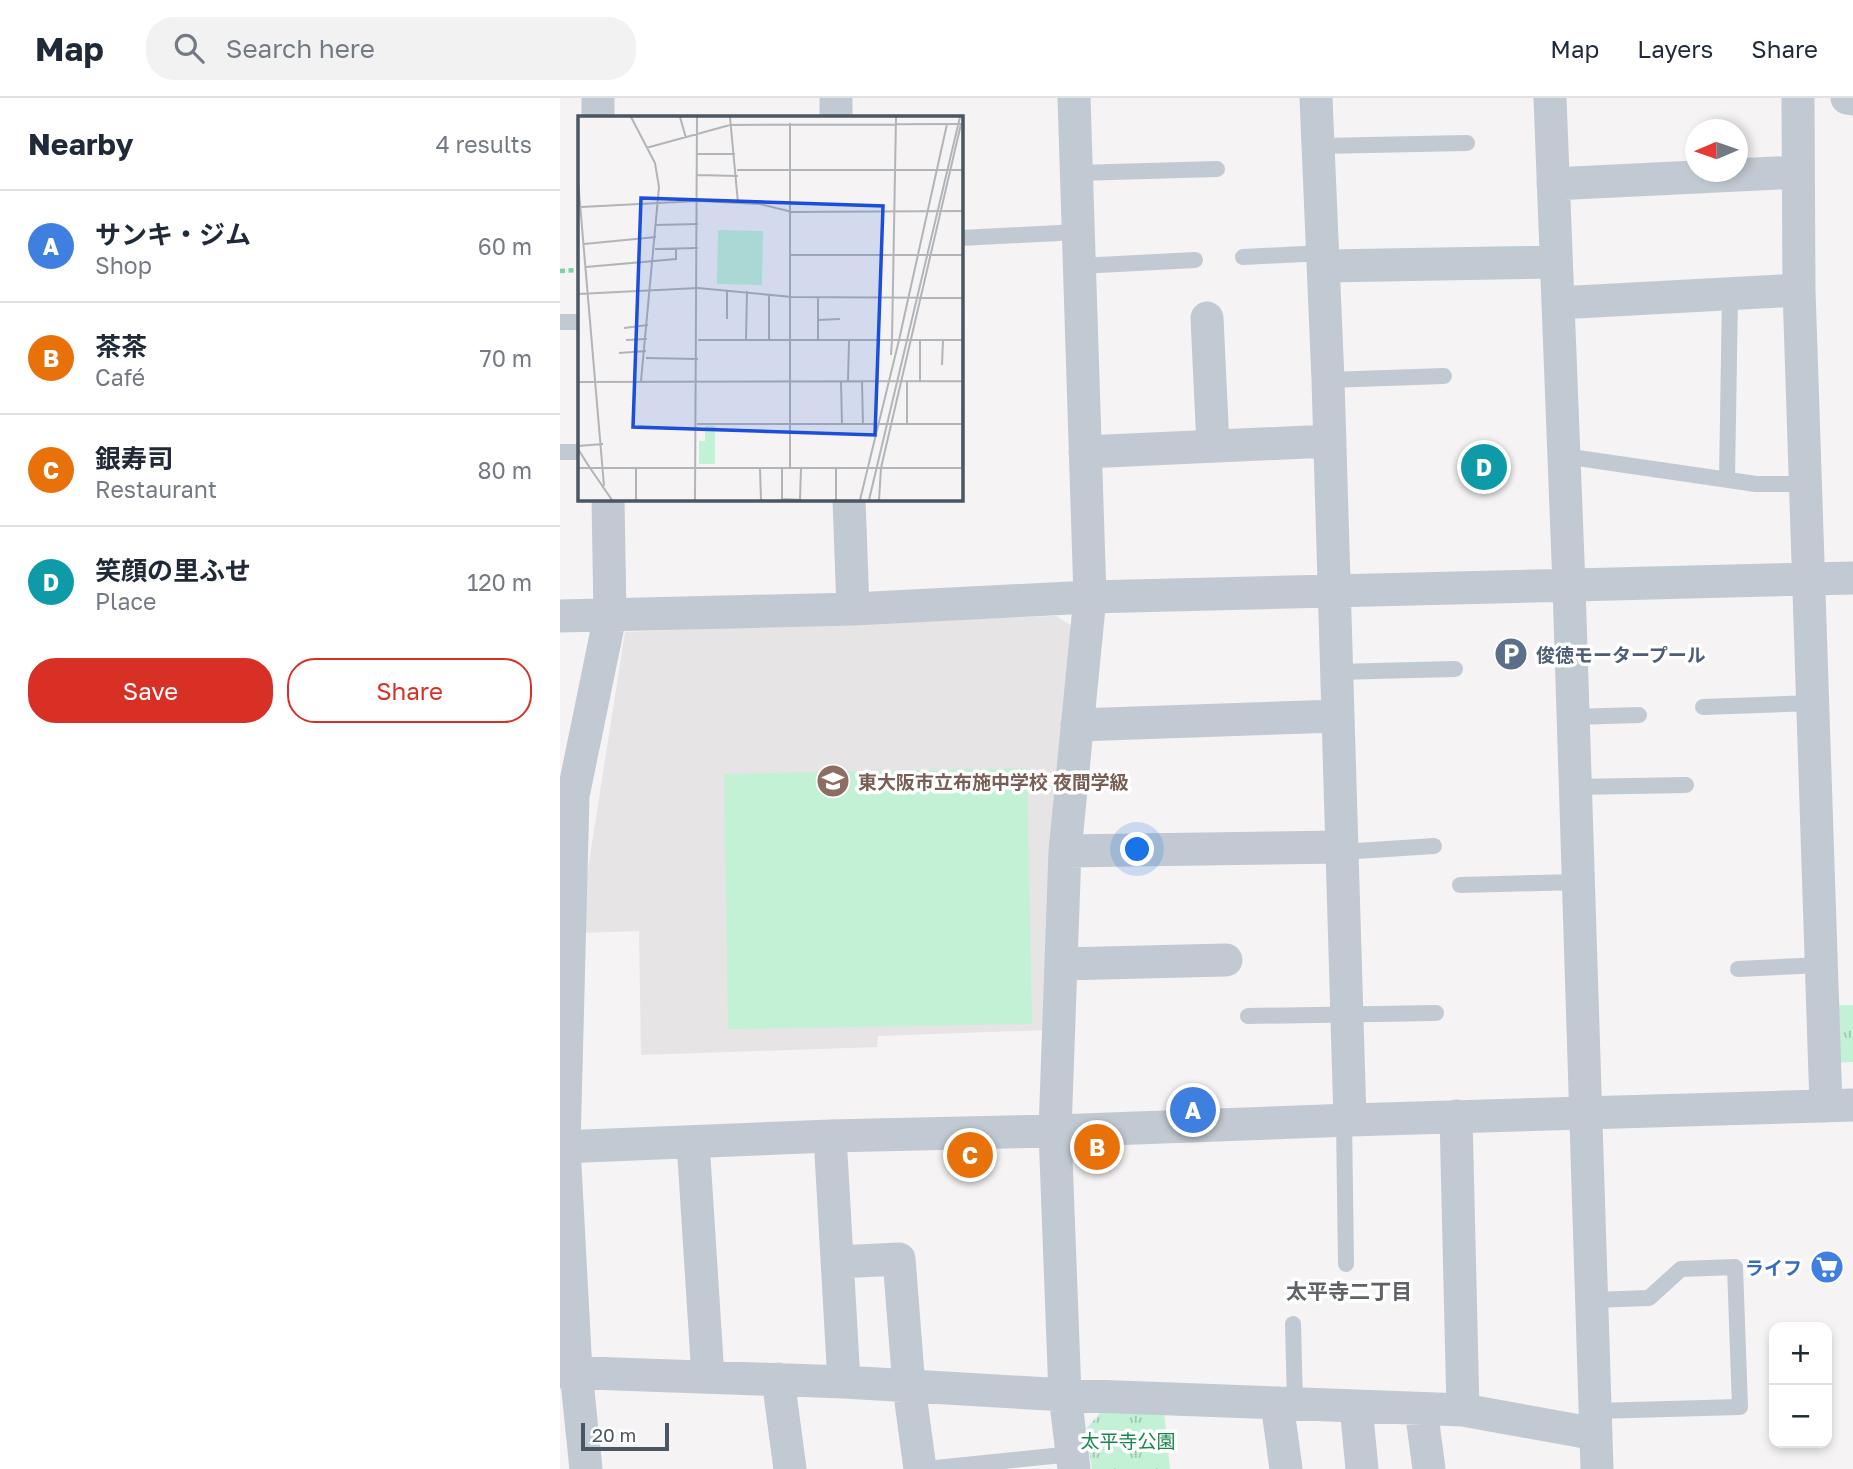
<!DOCTYPE html>
<meta charset="utf-8">
<style>
:root{--surface:#fff;--page:#f2f2f3;--text:#1f2937;--muted:#747a83;--line:#e0e1e3;--accent:#d93025}
body{margin:0;font-family:"Golos Text","Noto Sans JP",sans-serif;background:var(--page);color:var(--text)}
.controls{position:absolute;right:21px;bottom:21px;display:grid;overflow:hidden;border-radius:14px;box-shadow:0 4px 10px #0003}
.controls button{width:63px;height:63px;display:grid;place-items:center;padding:0;border:0;border-bottom:2px solid var(--line);background:var(--surface);color:var(--text);font:35px sans-serif}
.compass{position:absolute;left:1125px;top:21px;width:63px;height:63px;border-radius:50%;background:var(--surface);box-shadow:0 4px 10px #0003;rotate:268deg}
.scale{position:absolute;left:21px;bottom:18px;width:88px;box-sizing:border-box;padding-left:7px;border:4px solid #4a5661;border-top:0;font-size:19px;line-height:24px;white-space:nowrap;color:#4a5661;-webkit-text-stroke:5px #fff;paint-order:stroke}
.you{position:absolute;left:578px;top:752px;width:24px;height:24px;margin:-18px;border:5px solid #fff;border-radius:50%;background:#1a73e8;box-shadow:0 0 0 10px #1a73e833}
.badge{display:grid;place-items:center;width:46px;height:46px;border-radius:50%;background:var(--accent);color:#fff;font-size:23px;font-weight:700}
.pin{position:absolute;translate:-50% -50%;border:4px solid #fff;box-shadow:0 2px 7px #0006}
.list{margin:0;padding:0;list-style:none}
h2{display:flex;justify-content:space-between;align-items:center;height:91px;margin:0;padding:0 28px;font-size:30px}
h2 small{font-size:23px;font-weight:400;color:var(--muted)}
.list li{display:grid;grid-template-columns:46px 1fr auto;gap:21px;align-items:center;box-sizing:border-box;height:112px;padding:0 28px;border-top:2px solid var(--line)}
.list b{display:block;font-size:26px;white-space:nowrap}
.list p{margin:0;font-size:23px;white-space:nowrap;color:var(--muted)}
.list em{font-size:23px;font-style:normal;color:var(--muted)}
.actions{display:flex;gap:14px;padding:21px 28px}
.actions a{flex:1;padding:16px 0;border:2px solid var(--accent);border-radius:28px;text-align:center;font-size:24px;color:var(--accent)}
.actions .main{background:var(--accent);color:#fff}
.icon{flex:none;width:38px;height:38px;fill:none;stroke:currentColor;stroke-width:2;stroke-linecap:round;stroke-linejoin:round}
.map{position:relative;flex:none;width:1293px;height:1371px;overflow:hidden}
header{display:flex;align-items:center;gap:42px;box-sizing:border-box;height:98px;padding:0 35px;background:var(--surface);border-bottom:2px solid var(--line)}
header strong{font-size:33px}
nav{display:flex;gap:38px;margin-inline-start:auto;font-size:24px}
.search{width:490px;height:63px;background:var(--page);display:flex;align-items:center;gap:18px;box-sizing:border-box;padding:0 24px;border-radius:28px;color:var(--muted);font-size:26px}
main{display:flex}
aside{flex:1;background:var(--surface)}
.map>svg:first-child{display:block}
</style>
<header>
<strong>Map</strong>
<div class="search"><svg class="icon" aria-label="search" viewBox="0 0 24 24"><circle cx="10" cy="10" r="6"/><path d="M15 15l6 6"/></svg>Search here</div>
<nav><a>Map</a><a>Layers</a><a>Share</a></nav>
</header>
<main>
<aside>
<h2>Nearby<small>4 results</small></h2>
<ul class="list">
<li><span class="badge" style="background:#3f7fe0">A</span><div><b>サンキ・ジム</b><p>Shop</p></div><em>60 m</em></li>
<li><span class="badge" style="background:#e8710a">B</span><div><b>茶茶</b><p>Café</p></div><em>70 m</em></li>
<li><span class="badge" style="background:#e8710a">C</span><div><b>銀寿司</b><p>Restaurant</p></div><em>80 m</em></li>
<li><span class="badge" style="background:#0f9aa8">D</span><div><b>笑顔の里ふせ</b><p>Place</p></div><em>120 m</em></li>
</ul>
<div class="actions"><a class="main">Save</a><a>Share</a></div>
</aside>
<div class="map">
<svg width="1293" height="1371" viewBox="0 0 1293 1371">
<defs>
<pattern id="park-tufts" width="24" height="20" patternUnits="userSpaceOnUse" patternTransform="scale(1.75)"><rect width="24" height="20" fill="#c3f1d5"/><path d="M3 7l-1-3M5 7V3M7 7l1-3M15 17l-1-3M17 17v-4M19 17l1-3" fill="none" stroke="#a0c6b0"/></pattern>
</defs>
<rect width="100%" height="100%" fill="#f5f3f3"/>
<path fill="#e6e4e5" d="M496,518l19,12 -27,402 -170,6 -1,11 -236,8 -2,-124 -61,2 47,-301z"/>
<path fill="#c3f1d5" d="M467,670l5,256 -304,5 -4,-255z"/>
<path fill="url(#park-tufts)" d="M1273,907h20v57l-20,1z
M542,1313l62,1 6,57h-78l-6,-40z"/>
<g fill="none" stroke-linecap="round" stroke-linejoin="round">
<path stroke="#7ad0a6" stroke-width="4.5" stroke-dasharray="5 3.5" stroke-linecap="butt" d="M0,173l19,-1"/>
<path stroke="#c1cad2" stroke-width="16" d="M759,48l148,-3
M516,75l141,-4
M401,140l117,-6
M683,159l81,-4
M519,168l116,-6
M0,224h19
M768,282l116,-4
M0,354h19
M1004,358l192,28h50
M1167,382l3,-186
M776,574l119,-3
M1143,609l110,-4
M1013,619l66,-2
M1015,689l111,-2
M781,754l93,-6
M900,787l118,-3
M1178,871l83,-4
M688,918l188,-3
M784,1022l2,144
M1032,1202l57,-2 32,-29 54,-2 5,140 -145,4
M733,1226l2,80
M366,1371l146,-15"/>
<path stroke="#c1cad2" stroke-width="33" d="M38,0v19
M276,0v19
M756,0l12,282 22,740
M990,0l19,488 28,883
M1287,0l6,1
M993,86l245,-12
M765,168l231,-4
M1239,192l27,816
M998,205l241,-13 -1,-192
M647,220l6,128
M525,354l245,-11
M289,401l4,110
M0,518l293,-7 237,-12 763,-19
M517,627l260,-9
M505,753l276,-4
M501,866l165,-4
M896,1018l7,294
M270,1038l14,246
M133,1044l15,235
M0,1049l270,-11 225,-5 295,-11 503,-15
M278,1164l61,-3 10,128 11,82
M0,1274l284,10 221,13 398,15 133,24
M218,1281l12,90
M717,1305l9,66
M796,1308l6,63
M861,1311l8,60
M26,1371l-10,-97 -12,-225 9,-351 37,-180 -2,-117
M514,1371l-9,-74 -10,-264 10,-280 25,-254 -16,-499"/>
</g>
<defs>
<symbol id="parking-disc" viewBox="-11 -11 22 22"><circle r="9.5" fill="#5c6f8a" stroke="#fff"/><path d="M-3.5-5.5H1a3.5 3.5 0 0 1 0 7H-1V5.5H-3.5ZM-1-3.4V-.6H.8a1.4 1.4 0 0 0 0-2.8Z" fill="#fff"/></symbol>
<symbol id="school-disc" viewBox="-11 -11 22 22"><circle r="9.5" fill="#8d6e63" stroke="#fff"/><path d="M0-5L7-2L0 1L-7-2ZM-4 1L0 2.5L4 1V4Q0 6-4 4Z" fill="#fff"/></symbol>
<symbol id="supermarket-disc" viewBox="-11 -11 22 22"><circle r="9.5" fill="#3f7fe0" stroke="#fff"/><path d="M-6-5.5h2.5l.6 2H6L4.5 2H-2.5L-4.4-4H-6ZM-1.5 3.2a1.3 1.3 0 1 0 .1 0ZM3 3.2a1.3 1.3 0 1 0 .1 0Z" fill="#fff"/></symbol>
</defs>
<g fill-rule="evenodd">
<use href="#parking-disc" x="932" y="537" width="38" height="38"/>
<use href="#school-disc" x="254" y="664" width="38" height="38"/>
<use href="#supermarket-disc" x="1248" y="1150" width="38" height="38"/>
</g>
<g text-anchor="middle" dominant-baseline="central" stroke-width="7" stroke-linejoin="round" paint-order="stroke">
<g font-size="19" font-weight="bold" fill="#4e5e75" stroke="#fff" text-anchor="start">
<text x="976" y="556">俊徳モータープール</text>
</g>
<g font-size="19" font-weight="bold" fill="#785e54" stroke="#fff" text-anchor="start">
<text x="298" y="683">東大阪市立布施中学校 夜間学級</text>
</g>
<g font-size="19" font-weight="bold" fill="#366cbe" stroke="#fff" text-anchor="end">
<text x="1242" y="1169">ライフ</text>
</g>
<g font-size="19" fill="#17864f" stroke="#fff">
<text x="568" y="1342">太平寺公園</text>
</g>
<g font-size="21" font-weight="bold" fill="#5f6368" stroke="#fff">
<text x="789" y="1193">太平寺二丁目</text>
</g>
</g>
<g transform="translate(18 18)">
<rect width="385" height="385" fill="#f5f3f3"/>
<path d="M140,114l45,1 -1,54 -45,-1z" fill="#c3f1d5"/>
<path d="M127,310h10v38h-16v-23h6z" fill="#c3f1d5"/>
<path fill="none" stroke="#b1b4b9" stroke-width="2" d="M53,1l24,46 4,24 -18,194M102,1l6,21M152,1l8,86M212,7v346M369,8l-48,216h64M68,32l84,-23 232,-1M119,38h38M159,54h226M119,59l41,1M0,64l26,306M3,91l117,-6 62,3 32,8 171,-1M78,109l42,-1M6,128l72,-7M77,133l43,-1M213,139h172M8,151l90,-8v-11M0,178l120,-6 94,9 171,1M191,178v46M240,181v43M149,203v-29M240,204l22,-1M46,212l24,-3M342,223v42M48,224l21,-1M120,224h194l-1,15M168,224l1,-49M41,237l27,-2M68,242l52,1M364,249l1,-25M270,265l1,-40M284,265l1,44M0,266l385,-1M263,266l1,42h121M119,308h145M329,308v-43M0,330l25,-2M0,333l12,19h373M0,352h12l22,32M384,352l1,-166M182,353l1,31M204,353v30l20,1M222,383l1,-30M58,384v-33M117,384l2,-383M258,384v-31M282,384l39,-160h-7l4,-223M291,384l91,-383M301,384l2,-32 80,-344"/>
<path fill="#1d4ed8" fill-opacity="0.15" stroke="#1d4ed8" stroke-width="3.5" d="M63,82l242,8 -8,229 -242,-8z"/>
<rect width="385" height="385" fill="none" stroke="#4a5661" stroke-width="3.5"/>
</g>
</svg>
<div class="controls">
<button>+</button>
<button>−</button>
</div>
<svg class="compass" viewBox="-18 -18 36 36"><path d="M0-13l5 13h-10z" fill="#e53935"/><path d="M0 13l5-13h-10z" fill="#747a83"/></svg>
<div class="scale">20 m</div>
<div class="you"></div>
<div class="pin badge" style="left:633px;top:1012px;background:#3f7fe0">A</div>
<div class="pin badge" style="left:537px;top:1049px;background:#e8710a">B</div>
<div class="pin badge" style="left:410px;top:1057px;background:#e8710a">C</div>
<div class="pin badge" style="left:924px;top:369px;background:#0f9aa8">D</div>
</div>
</main>
